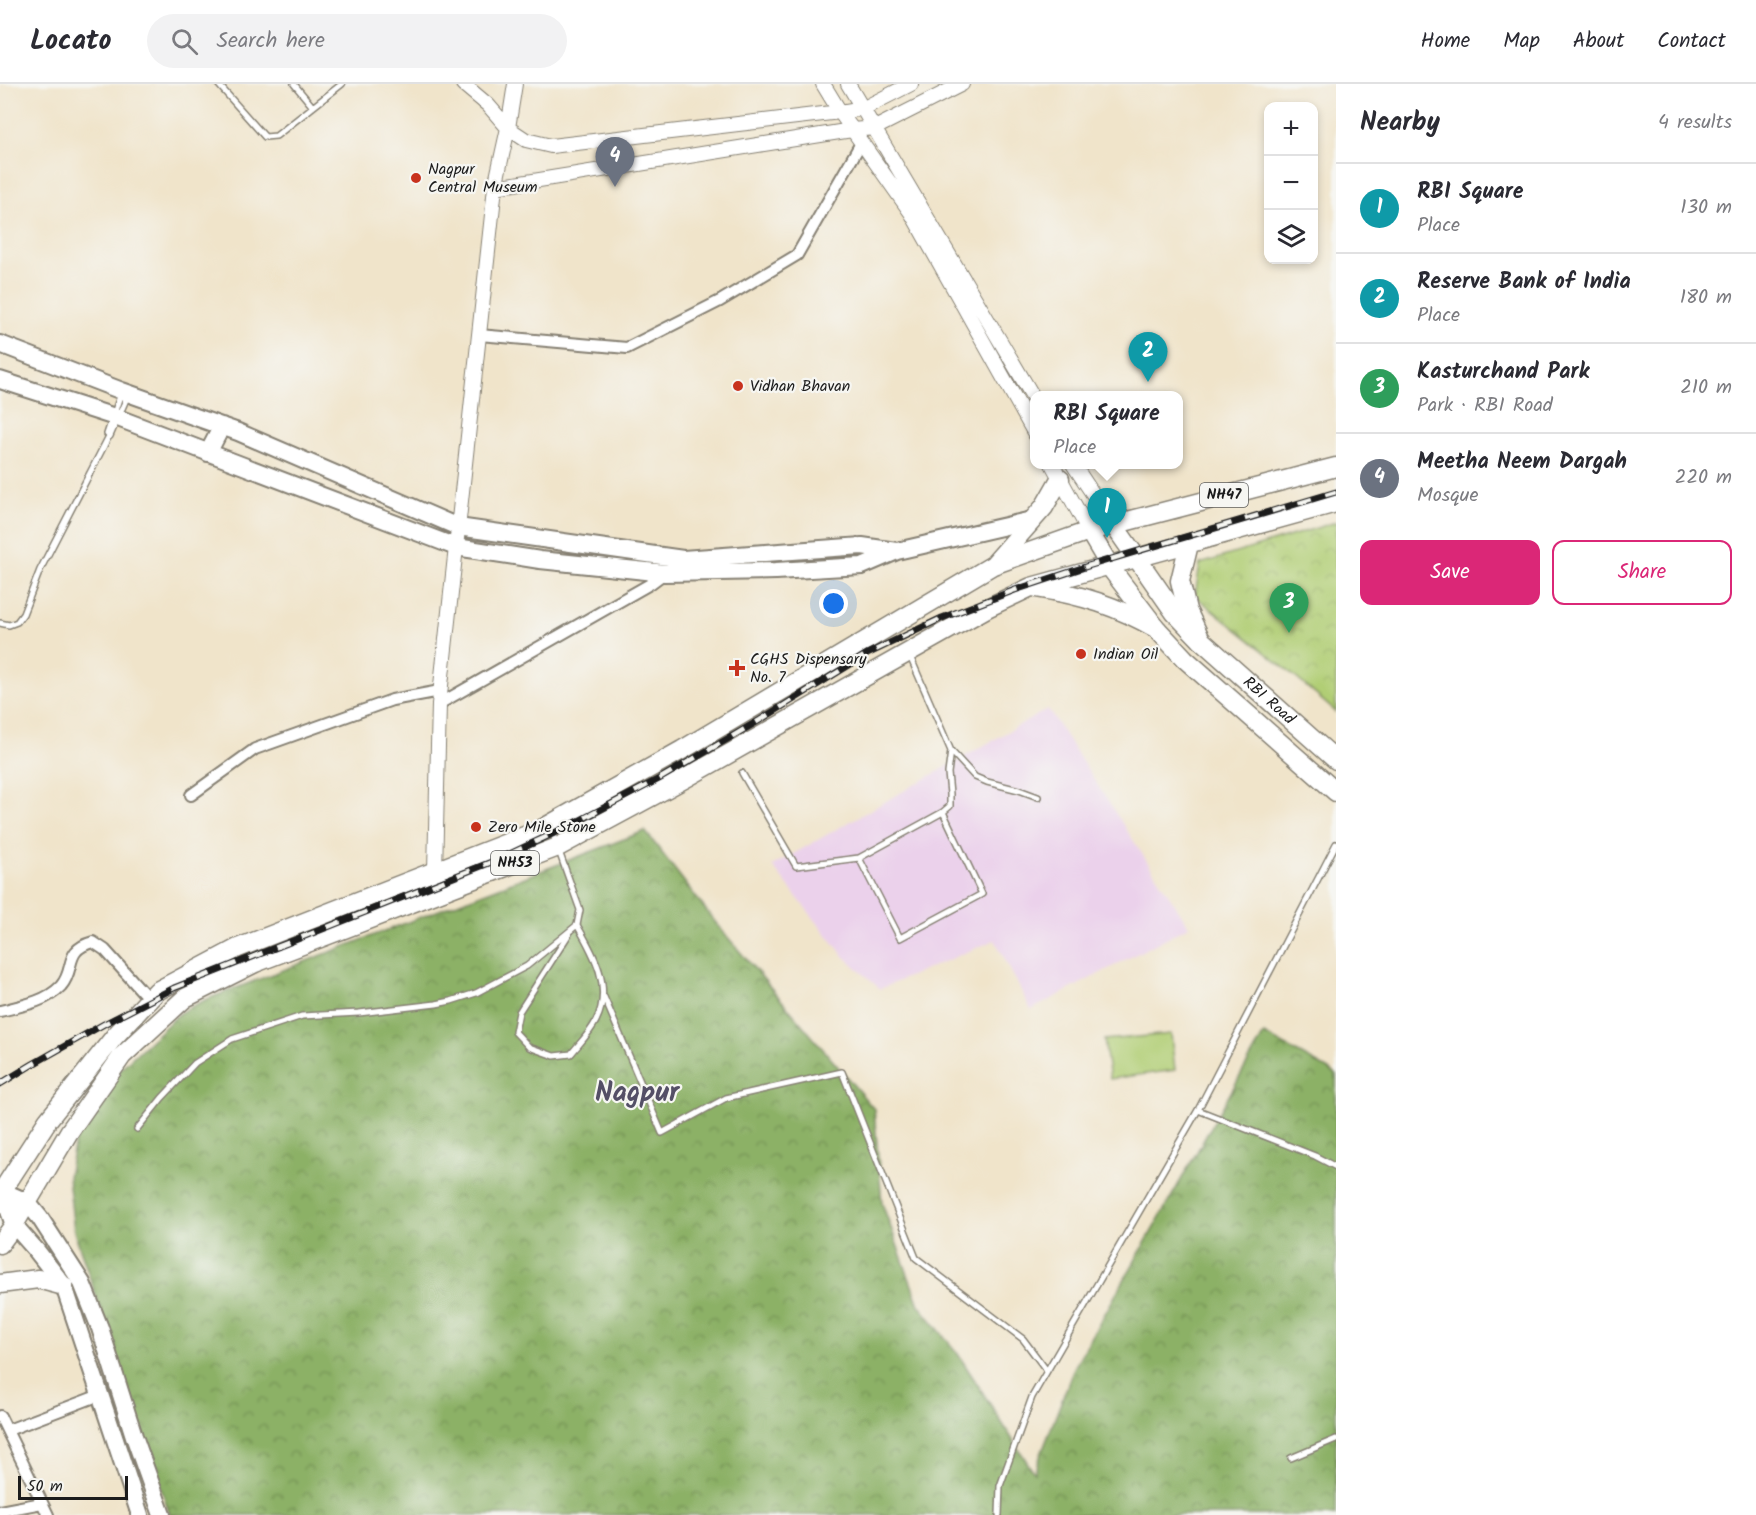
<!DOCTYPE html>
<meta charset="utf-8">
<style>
:root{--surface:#fff;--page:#f2f2f3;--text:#2b2b33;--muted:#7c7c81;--line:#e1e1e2;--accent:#db2777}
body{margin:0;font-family:Kalam,sans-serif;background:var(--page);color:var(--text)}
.controls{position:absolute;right:18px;top:18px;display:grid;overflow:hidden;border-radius:12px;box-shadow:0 3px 9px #0003}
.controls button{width:54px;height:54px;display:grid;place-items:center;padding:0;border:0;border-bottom:2px solid var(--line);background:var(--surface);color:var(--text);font:30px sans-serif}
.scale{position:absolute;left:18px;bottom:15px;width:110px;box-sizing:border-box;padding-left:6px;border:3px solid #1c1c1c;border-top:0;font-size:16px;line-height:21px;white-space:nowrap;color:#1c1c1c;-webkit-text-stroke:4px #f6f6f2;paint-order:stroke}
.you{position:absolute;left:834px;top:520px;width:21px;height:21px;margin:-15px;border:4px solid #fff;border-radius:50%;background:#1a73e8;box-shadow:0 0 0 9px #1a73e833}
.badge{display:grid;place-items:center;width:39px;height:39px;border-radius:50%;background:var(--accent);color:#fff;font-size:20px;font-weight:700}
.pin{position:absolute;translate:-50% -50px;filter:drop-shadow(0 2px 3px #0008)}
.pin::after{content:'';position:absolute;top:32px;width:21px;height:18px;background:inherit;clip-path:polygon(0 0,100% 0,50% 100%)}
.popup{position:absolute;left:1030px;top:307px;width:153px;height:78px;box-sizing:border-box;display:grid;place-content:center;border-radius:12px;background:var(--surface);filter:drop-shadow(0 2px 4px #0005);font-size:20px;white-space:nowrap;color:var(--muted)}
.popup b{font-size:22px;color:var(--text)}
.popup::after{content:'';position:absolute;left:50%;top:100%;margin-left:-12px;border:12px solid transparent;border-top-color:var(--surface)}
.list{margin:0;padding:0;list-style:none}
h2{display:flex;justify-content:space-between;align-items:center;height:78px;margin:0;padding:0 24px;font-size:26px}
h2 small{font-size:20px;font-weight:400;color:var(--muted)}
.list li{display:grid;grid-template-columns:39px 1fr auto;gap:18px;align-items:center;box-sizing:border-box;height:90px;padding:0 24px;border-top:2px solid var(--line)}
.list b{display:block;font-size:22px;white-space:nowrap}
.list p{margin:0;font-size:20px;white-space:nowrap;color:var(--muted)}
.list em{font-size:20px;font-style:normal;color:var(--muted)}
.actions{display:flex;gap:12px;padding:18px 24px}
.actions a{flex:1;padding:14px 0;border:2px solid var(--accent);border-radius:12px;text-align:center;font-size:21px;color:var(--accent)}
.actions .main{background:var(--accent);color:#fff}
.icon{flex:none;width:33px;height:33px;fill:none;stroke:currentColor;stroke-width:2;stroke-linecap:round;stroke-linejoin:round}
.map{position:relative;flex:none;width:1336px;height:1431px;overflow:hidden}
header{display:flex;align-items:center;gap:36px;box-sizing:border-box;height:84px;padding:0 30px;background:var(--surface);border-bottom:2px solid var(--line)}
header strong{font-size:28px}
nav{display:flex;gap:33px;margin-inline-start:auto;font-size:21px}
.search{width:420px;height:54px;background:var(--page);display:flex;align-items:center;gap:15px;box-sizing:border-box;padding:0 21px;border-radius:33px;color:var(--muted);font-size:22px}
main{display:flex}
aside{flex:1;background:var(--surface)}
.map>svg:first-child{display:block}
</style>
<header>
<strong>Locato</strong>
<div class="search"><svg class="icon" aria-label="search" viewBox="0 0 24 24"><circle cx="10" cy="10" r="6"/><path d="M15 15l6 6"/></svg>Search here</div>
<nav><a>Home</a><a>Map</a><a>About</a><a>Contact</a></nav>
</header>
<main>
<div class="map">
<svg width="1336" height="1431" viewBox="0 0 1336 1431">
<defs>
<pattern id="forest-crowns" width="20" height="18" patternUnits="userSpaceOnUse" patternTransform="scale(1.5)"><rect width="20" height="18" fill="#8cb166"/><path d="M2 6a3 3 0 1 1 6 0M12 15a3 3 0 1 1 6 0" fill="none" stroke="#728f53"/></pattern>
<pattern id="park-crowns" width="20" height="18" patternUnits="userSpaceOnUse" patternTransform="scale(1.5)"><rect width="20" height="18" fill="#b1ce75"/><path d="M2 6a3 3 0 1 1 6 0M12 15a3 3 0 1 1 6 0" fill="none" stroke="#98b065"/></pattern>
</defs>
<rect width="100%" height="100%" fill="#f6f6f2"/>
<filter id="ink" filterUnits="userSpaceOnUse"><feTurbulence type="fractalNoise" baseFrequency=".0167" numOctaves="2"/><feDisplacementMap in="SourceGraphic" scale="12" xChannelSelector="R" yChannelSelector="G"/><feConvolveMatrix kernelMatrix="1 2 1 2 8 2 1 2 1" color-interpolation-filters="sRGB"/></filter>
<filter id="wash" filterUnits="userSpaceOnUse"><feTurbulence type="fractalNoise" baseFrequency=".008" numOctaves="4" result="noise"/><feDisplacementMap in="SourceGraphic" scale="24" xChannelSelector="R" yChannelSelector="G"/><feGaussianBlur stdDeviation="1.35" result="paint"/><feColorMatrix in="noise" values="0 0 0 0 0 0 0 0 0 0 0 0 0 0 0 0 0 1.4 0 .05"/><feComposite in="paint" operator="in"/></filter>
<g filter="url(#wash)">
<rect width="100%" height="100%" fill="#f0e4ca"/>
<path fill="#ebd1eb" d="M1048,625l141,217 -158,84 -36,-70 -115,49 -36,-33 -72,-90z"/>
<path fill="#b1ce75" stroke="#667548" stroke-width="1.5" d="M1171,950l4,36 -65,9 -6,-39z"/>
<path fill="url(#forest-crowns)" stroke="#546641" stroke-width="1.5" d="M645,747l74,96 155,182 8,94 37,102 39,49 76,119 40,-105 190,-334 72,40v441h-1166l-96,-284 -6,-54 11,-58 42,-51 60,-56 24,-12z"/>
<path fill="url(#park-crowns)" stroke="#667548" stroke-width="1.5" d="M1336,438v190l-49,-42 -92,-74 5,-32z"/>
</g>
<g filter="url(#ink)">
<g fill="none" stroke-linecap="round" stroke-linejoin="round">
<defs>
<path id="service" d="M218,0l47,53 11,-1 66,-52
M294,0l19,23
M121,309l-14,41 3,2 18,-41
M0,539l9,2 8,-3 6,-8 17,-44 69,-134
M909,570l42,97 24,26 12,5 32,8 19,7
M742,689l54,93 63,-8
M943,728l39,82 -82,44 -41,-80 84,-46 7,-6v-12l-2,-21 3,-22
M569,850l-50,78 -4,20 14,15 25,9 17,-2c8,-10 19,-21 25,-33 17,-34 -2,-67 -19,-96
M604,913l58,136 64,-35 116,-26 74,186 107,81 24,32
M1198,1026l117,46 21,11
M137,1045l25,-31 33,-35 37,-24 70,-23 57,-3 77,-9 15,-3 25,-8 51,-27 50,-41 3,-15 -30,-84
M1291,1374l45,-19
M999,1431l1,-29 32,-89 166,-287 138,-266"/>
<path id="minor" d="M479,251l148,13 93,-47 77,-46 64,-112
M439,620l211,-120 16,-12
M191,711l64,-46 137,-49 48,-9
M0,927c21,-5 46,-9 61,-25 15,-17 2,-36 32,-44l12,8 44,49
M0,1332l48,99
M8,1346l92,-35
M0,1427l42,-8"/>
<path id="tertiary" d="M463,0l25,21 20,23 18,12 25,6 289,-34 24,-4 47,-24
M823,0l17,28 72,102 123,220
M848,0l187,316
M495,103l357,-57 23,-2 87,-44
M1052,380l37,67
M1073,380l40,60
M435,787l4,-167 56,-517 13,-59 7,-44"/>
<path id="secondary" d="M0,260l122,47 116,41 220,95 225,32 179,-13 34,5
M0,296l118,38 338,129 84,13 125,13 111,-2 86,-5 35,-15 135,-31
M208,369l14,-27
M2,1107l25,11 13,16 42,65 18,45 34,108 28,79
M2,1107l12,34 22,25 28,36 76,229"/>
<g id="primary">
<path id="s1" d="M1113,440l62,89 26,27 135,120"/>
<path d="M1089,447l23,39 45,59 28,30 151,133"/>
</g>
<path id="trunk" d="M1189,460l-9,37 7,29 14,30
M994,480l50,-57 16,-28
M1037,504c45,7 80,18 120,41
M0,1110l48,-74 67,-84 42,-45 81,-43 302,-118 142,-80 311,-185 96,-34 247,-64
M0,1160l14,-19 55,-93 53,-76 63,-58 70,-35 303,-116 128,-69 301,-170 44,-21 305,-84
M0,1200l38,-5 26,7"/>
</defs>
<use href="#service" stroke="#868073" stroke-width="8"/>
<use href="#minor" stroke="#868073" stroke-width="14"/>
<use href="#tertiary" stroke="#868073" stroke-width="16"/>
<use href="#secondary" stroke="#868073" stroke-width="20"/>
<use href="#primary" stroke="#868073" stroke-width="21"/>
<use href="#trunk" stroke="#868073" stroke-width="21"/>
<use href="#service" stroke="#fff" stroke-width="5"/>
<use href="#minor" stroke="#fff" stroke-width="10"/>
<use href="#tertiary" stroke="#fff" stroke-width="14"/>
<use href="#secondary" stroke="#fff" stroke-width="16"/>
<use href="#primary" stroke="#fff" stroke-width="18"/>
<use href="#trunk" stroke="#fff" stroke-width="18"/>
<defs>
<path id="rail" d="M0,1000l33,-20 71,-40 70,-36 325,-129 70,-33 90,-47 101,-59 107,-66 75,-36 73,-28 73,-24 248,-74"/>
</defs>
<use href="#rail" stroke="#1c1c1c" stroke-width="7"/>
<use href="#rail" stroke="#f6f6f2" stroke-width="4.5" stroke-dasharray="14" stroke-linecap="butt"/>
</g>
</g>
<g fill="#c8321e" stroke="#f6f6f2" stroke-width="2">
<circle cx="416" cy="94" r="6"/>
<circle cx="738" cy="302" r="6"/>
<circle cx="1081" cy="570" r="6"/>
<path d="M734 575h6v6h6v6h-6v6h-6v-6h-6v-6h6z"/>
<circle cx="476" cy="743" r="6"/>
</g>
<g text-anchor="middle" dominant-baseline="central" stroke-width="4.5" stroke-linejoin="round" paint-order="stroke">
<g fill="#f6f6f2" stroke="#5d5d5c" stroke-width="1.5">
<rect x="1200" y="399" width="48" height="24" rx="4.5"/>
<rect x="491" y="767" width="48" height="24" rx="4.5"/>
</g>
<g font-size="15" font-weight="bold" fill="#1c1c1c">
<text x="1224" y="411">NH47</text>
<text x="515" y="779">NH53</text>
</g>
<g font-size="16" fill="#1c1c1c" stroke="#f6f6f2" text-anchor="start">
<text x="428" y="85">Nagpur<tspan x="428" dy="18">Central Museum</tspan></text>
<text x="750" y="302">Vidhan Bhavan</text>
<text x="1093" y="570">Indian Oil</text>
<text x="750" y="575">CGHS Dispensary<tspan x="750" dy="18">No. 7</tspan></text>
<text x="488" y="743">Zero Mile Stone</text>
</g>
<g font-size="16" fill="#1c1c1c" stroke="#f6f6f2">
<text stroke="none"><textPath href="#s1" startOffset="237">RBI Road</textPath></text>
</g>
<g font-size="28" font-weight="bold" fill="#544f66" stroke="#f6f6f2">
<text x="637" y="1009">Nagpur</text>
</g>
</g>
</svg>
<div class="controls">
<button>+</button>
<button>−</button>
<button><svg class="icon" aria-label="layers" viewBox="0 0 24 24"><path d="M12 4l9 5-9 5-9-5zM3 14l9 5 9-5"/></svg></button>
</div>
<div class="scale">50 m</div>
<div class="you"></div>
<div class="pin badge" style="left:1107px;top:454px;background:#0f9aa8">1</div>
<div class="popup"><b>RBI Square</b>Place</div>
<div class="pin badge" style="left:1148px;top:298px;background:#0f9aa8">2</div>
<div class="pin badge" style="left:1289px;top:549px;background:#2e9e5b">3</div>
<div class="pin badge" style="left:615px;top:103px;background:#6b7280">4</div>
</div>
<aside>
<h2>Nearby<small>4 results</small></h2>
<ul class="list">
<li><span class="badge" style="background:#0f9aa8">1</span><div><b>RBI Square</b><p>Place</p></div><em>130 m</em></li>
<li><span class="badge" style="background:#0f9aa8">2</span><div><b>Reserve Bank of India</b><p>Place</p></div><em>180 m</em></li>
<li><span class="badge" style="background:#2e9e5b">3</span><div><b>Kasturchand Park</b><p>Park · RBI Road</p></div><em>210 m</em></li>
<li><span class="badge" style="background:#6b7280">4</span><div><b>Meetha Neem Dargah</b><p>Mosque</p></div><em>220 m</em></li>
</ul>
<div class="actions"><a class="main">Save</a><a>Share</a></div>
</aside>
</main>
